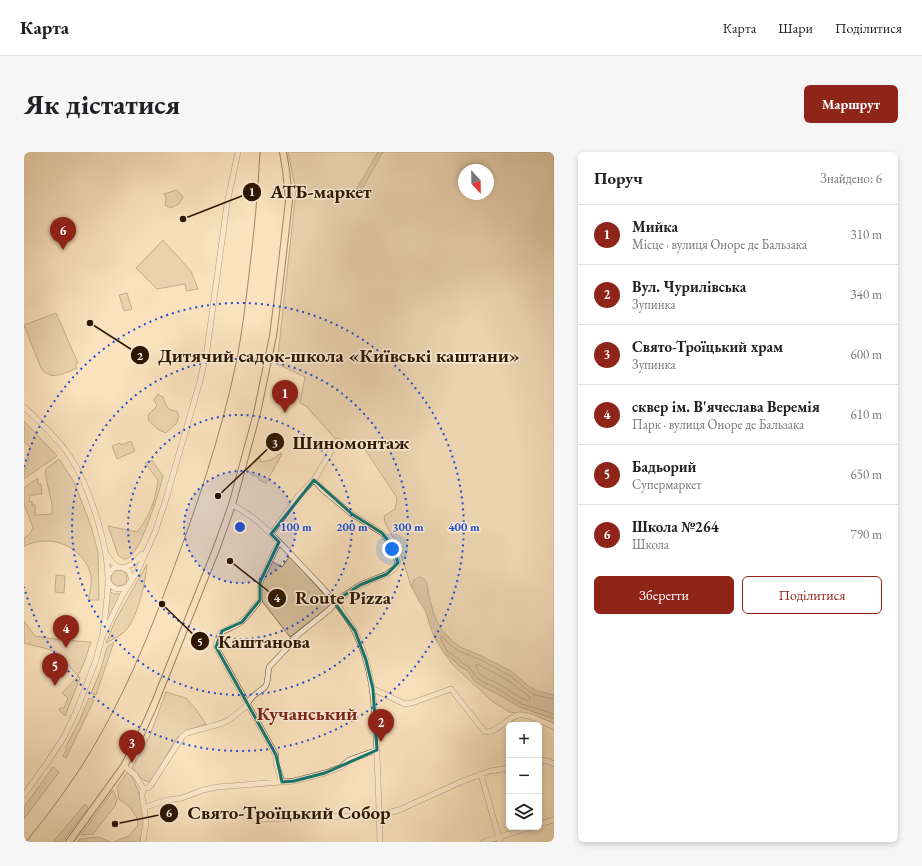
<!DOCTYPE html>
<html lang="uk">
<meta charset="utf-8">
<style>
:root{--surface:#fff;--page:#f6f6f6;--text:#202124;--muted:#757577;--line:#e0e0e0;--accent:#8f2418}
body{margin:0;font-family:"EB Garamond",serif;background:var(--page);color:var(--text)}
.controls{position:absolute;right:12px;bottom:12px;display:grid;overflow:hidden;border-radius:6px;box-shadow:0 2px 6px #0003}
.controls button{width:36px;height:36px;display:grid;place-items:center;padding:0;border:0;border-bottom:1px solid var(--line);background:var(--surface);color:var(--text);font:20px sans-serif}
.compass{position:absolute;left:434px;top:12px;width:36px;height:36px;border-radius:50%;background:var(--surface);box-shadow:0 2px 6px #0003;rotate:158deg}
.you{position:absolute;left:368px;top:397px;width:14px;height:14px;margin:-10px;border:3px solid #fff;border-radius:50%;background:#1a73e8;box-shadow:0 0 0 6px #1a73e833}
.badge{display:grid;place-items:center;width:26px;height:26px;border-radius:50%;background:var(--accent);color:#fff;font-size:13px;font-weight:700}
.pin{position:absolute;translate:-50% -33px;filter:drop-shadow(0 1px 2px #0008)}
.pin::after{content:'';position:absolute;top:21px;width:14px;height:12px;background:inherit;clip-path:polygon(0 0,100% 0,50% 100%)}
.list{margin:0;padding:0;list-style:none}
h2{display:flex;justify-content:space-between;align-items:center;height:52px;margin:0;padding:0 16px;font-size:17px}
h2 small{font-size:13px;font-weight:400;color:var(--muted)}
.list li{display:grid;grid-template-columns:26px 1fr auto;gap:12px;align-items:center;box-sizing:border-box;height:60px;padding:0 16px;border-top:1px solid var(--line)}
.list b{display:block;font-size:15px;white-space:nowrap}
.list p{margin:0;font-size:13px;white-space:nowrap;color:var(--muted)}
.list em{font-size:13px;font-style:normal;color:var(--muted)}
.actions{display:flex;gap:8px;padding:12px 16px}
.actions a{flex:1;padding:9px 0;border:1px solid var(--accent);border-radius:6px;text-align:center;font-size:14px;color:var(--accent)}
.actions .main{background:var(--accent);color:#fff}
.icon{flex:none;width:22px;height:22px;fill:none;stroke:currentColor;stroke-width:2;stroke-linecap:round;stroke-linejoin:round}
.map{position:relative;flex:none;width:530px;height:690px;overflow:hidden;border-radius:6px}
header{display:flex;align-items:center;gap:24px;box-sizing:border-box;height:56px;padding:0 20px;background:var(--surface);border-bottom:1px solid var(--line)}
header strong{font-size:19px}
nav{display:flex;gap:22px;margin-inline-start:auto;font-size:14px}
.intro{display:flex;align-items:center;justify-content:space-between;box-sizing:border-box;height:96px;padding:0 24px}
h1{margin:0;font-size:28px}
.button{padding:10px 18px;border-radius:6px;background:var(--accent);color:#fff;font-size:14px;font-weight:700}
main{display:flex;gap:24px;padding:0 24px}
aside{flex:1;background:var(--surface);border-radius:6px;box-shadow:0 2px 6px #0003}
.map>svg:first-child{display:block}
</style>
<header>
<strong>Карта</strong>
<nav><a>Карта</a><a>Шари</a><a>Поділитися</a></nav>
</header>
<div class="intro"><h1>Як дістатися</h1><a class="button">Маршрут</a></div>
<main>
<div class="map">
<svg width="530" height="690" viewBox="0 0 530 690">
<rect width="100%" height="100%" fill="#fae2be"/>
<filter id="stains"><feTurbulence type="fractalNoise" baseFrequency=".005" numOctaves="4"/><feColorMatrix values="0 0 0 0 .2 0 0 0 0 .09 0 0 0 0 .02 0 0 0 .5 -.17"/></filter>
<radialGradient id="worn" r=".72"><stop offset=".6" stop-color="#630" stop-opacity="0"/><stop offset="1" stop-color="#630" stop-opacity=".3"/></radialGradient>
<path fill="#d7bf9e" stroke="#826a50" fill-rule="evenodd" d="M264,0h266v543l-17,-4 -10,-6 -16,-14 -30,-15 -21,-9 -10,-7 -3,-5 -5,-3 -8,-17 -6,-22v-5l-14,-8 -3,6 -12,-38 -14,-25 -1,-7 11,-7 2,-11 -37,-56h-22l-31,-35 -7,-4 5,-26 -28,-13 19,-173zM440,18h24v24h-24z
M153,38l6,7 -4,7 -9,4 -5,-3 1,-7 -2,-4z
M139,88l28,31 7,18 -12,2 -1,-7 -28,5 -21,-21z
M103,141l5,16 -8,2 -5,-16z
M32,161l22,50 -3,2 2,3c-12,5 -27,14 -36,0l-17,-43z
M134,242l5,3c4,9 2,13 14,14l2,6 -3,7 -10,9 -7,-3 -10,-9 -1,-6 9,-9 -3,-6z
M0,269l33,35 -33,23v-7l3,-7 3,-18 -6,-5z
M107,289l4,10 -18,8 -5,-13 8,-3 1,2z
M257,301l1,1 -16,29 -7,-3 -1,-3 -6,-2 -5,-5 13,-12 1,4 10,-2z
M35,307l15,23 17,44 7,26 1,48h-11c2,-8 4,-16 3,-24 -4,-21 -26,-36 -46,-35 -7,0 -14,2 -21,5v-8l6,-4 3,-7 -9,-23v-16l14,-10v6h3l1,10h-7v1h-5l-1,6 3,1v3h3v10l17,-1v-10l-7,-31 1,-4z
M128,308l11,16c-3,13 -23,81 -37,83 -3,0 -6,-2 -8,-4l-10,-29 29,6c12,-14 19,-33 21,-52l-13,-17z
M266,404l37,42 3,8 -40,31 -28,-36 -1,-19 10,-21 11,6z
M123,412c-1,18 -9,51 -20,65 -5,6 -13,10 -21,14l9,-22z
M87 426a8 8 0 1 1 16 0a8 8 0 1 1-16 0Z
M32,423l9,1 -1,17 -9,-1z
M85,439l5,3h7l-14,27z
M0,469l11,15 26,4 30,2 -7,21 -6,13 2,2 -15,38 -6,-6 1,-2h4l4,-10 -6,-5 16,-17 -23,-25 -31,-8z
M90,490l-18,53 -5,-2 9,-21 7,-25z
M420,501l12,9 3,4 8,4 15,16 14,7 13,8 27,12 18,6v4l-17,-7 -27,-4 -17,-10 -40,-37z
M142,540l20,6 9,10 11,16c-11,4 -21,6 -30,15l-25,43c-9,0 -14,-8 -19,-14l18,-33z
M65,546l5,2 -28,58 -3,-2 4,-7 -2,-1 14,-26z
M29,615l6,5 -35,47v-12z
M103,621c10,4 16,36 17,47 0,7 -3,15 -4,22h-26l15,-6 9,-11 -1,-7 -7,-11 -11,-8 -2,-12z
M89,638l4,9 -2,7 -22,28 -12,1z
M61,652l3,4 -26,34h-9z
M74,685l13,5h-34l3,-3z"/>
<path fill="#b49c7e" stroke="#7e664c" d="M354,0h5l-27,48 -3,-5z
M395,425l5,2 3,4 1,10 6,22 8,16 5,4 4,5 9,7 21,9 30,15 16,14 10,6 17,4v24l-34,-12 -24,-14 -14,-7 -8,-5 -7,-11 -8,-4 -3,-4 -12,-9 -10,-16 -9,-27 -6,-9 -8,-15 3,-6z"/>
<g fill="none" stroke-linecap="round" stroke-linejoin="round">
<path stroke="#705840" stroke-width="1" d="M452,513h3l27,14 24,18v3l-2,1c-10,-4 -18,-11 -28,-16 -6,-4 -15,-6 -20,-11 -2,-3 -3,-6 -4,-9z
M530,547l-19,-4 -10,-7 -16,-13 -30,-16 -21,-8 -10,-8 -6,-7 -2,1 7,14 12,8 3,4 7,4 8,11 6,4 15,7 24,15 32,10"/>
<defs>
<path id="minor" d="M0,255c15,14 30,28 42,44 22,30 42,92 42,129 0,17 -3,35 -5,52
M290,328l23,-39
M208,353c25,11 47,37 66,57 20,21 44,44 57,70 17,33 19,68 21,104 2,35 3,71 4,106
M255,390l-19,40v18c-6,7 -12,17 -19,22 -14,11 -22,3 -25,25l60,108v8l6,19
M83,403l5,7 6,5
M99,416l10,-4 9,-10
M84,423l6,-7 7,-1 8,4 3,9
M84,429c5,9 12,10 20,5
M349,537l32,15 7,-1 39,-14 34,43c12,1 22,-14 33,-17 10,-2 27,8 36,12
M515,608l9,1 6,3
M100,614l11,9 8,13 -1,8 4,25 -3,21
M457,622l19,68
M119,636h5l3,-3 31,-48 5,-4 36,-10 6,-3 16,-13 7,-10 13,-10 2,-4 2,-16 20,-21 5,-8 35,-28 10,-11 21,-14 27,-11 8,-6 3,-5 -5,-16 -11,-14 -30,-19 -29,-24 -9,-10 -15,15 -28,39
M0,643l25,-35 15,-23 12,-25 20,-52 6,-23 20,-41 16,-26 17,-38 11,-33 34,-118 7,-31 20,-146 11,-52
M121,655l23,-7 14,-2 21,-8 14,-3 77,-6 31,-8 16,-6 8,-7 28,-10
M235,667l120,-4 20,-5 64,-29 27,-10 19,-3
M515,672l15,-4
M460,690l47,-15"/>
<path id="major" d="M45,690l55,-76 16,-30 14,-31 63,-158 15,-42 25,-92 16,-77 5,-39 11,-96 -3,-31 -3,-18"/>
</defs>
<use href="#minor" stroke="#604831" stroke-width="6"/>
<use href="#major" stroke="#2d1502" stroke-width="8"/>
<use href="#minor" stroke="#fcecd5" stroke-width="5"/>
<use href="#major" stroke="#fae2be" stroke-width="6"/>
<path stroke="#2d1502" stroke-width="1" d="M2,690c23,-29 46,-59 65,-91 31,-52 55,-108 76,-165 28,-74 54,-150 70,-227 5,-28 9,-57 12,-85 5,-41 9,-81 11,-122"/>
</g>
<path d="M0 0H530V690H0ZM290,328l38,34 30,19 11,14 5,16 -11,11 -27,11 -26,17 21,29 11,29 7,29 4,61 -52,23 -31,8 -12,1 -6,-27 -60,-108 6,-16 20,-9 18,-22v-18l19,-40 -8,-8z" fill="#fae2be" fill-opacity=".55" fill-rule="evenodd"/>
<path fill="none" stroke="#0f766e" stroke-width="3" stroke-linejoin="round" d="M290,328l38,34 30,19 11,14 5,16 -11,11 -27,11 -26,17 21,29 11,29 7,29 4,61 -52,23 -31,8 -12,1 -6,-27 -60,-108 6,-16 20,-9 18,-22v-18l19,-40 -8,-8z"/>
<circle cx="216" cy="375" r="56" fill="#1d4ed8" fill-opacity=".12"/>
<g fill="none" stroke="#1d4ed8" stroke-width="2" stroke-dasharray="2 4">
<circle cx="216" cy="375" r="56"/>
<circle cx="216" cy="375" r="112"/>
<circle cx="216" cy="375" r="168"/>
<path d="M0 315A224 224 0 1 1 0 435"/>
</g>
<g text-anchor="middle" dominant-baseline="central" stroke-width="3" stroke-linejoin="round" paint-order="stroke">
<g font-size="19" font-weight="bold" fill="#7a1f14" stroke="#fcecd5">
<text x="283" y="561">Кучанський</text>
</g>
</g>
<circle cx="216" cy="375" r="6" fill="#1d4ed8" stroke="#fcecd5" stroke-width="2"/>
<g font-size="12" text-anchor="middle" font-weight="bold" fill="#1d4ed8" stroke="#fcecd5" stroke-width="3" stroke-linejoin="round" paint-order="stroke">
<text x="272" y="379">100 m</text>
<text x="328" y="379">200 m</text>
<text x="384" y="379">300 m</text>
<text x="440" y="379">400 m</text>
</g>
<path fill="none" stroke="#2d1502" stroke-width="1.5" d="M159 67L228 40M66 171L116 203M194 344L251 290M206 409L253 446M138 452L176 489M91 672L145 661"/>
<g fill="#2d1502" stroke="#fcecd5" stroke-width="1.5">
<circle cx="159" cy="67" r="4"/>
<circle cx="66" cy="171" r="4"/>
<circle cx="194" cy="344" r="4"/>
<circle cx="206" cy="409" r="4"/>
<circle cx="138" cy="452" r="4"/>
<circle cx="91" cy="672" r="4"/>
<circle cx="228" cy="40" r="10"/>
<circle cx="116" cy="203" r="10"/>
<circle cx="251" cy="290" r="10"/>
<circle cx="253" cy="446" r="10"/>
<circle cx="176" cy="489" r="10"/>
<circle cx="145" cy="661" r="10"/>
</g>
<g font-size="12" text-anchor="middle" font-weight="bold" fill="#fff">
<text x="228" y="44">1</text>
<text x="116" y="208">2</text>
<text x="251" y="295">3</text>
<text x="253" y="450">4</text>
<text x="176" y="494">5</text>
<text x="145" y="665">6</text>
</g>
<g font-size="19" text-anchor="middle" font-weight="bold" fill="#2d1502" stroke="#fcecd5" stroke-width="3" stroke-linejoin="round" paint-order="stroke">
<text x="297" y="46">АТБ-маркет</text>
<text x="315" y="210">Дитячий садок-школа «Київські каштани»</text>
<text x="327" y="297">Шиномонтаж</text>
<text x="319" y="452">Route Pizza</text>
<text x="240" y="496">Каштанова</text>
<text x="265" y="667">Свято-Троїцький Собор</text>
</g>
<rect width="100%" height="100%" filter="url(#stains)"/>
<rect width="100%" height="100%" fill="url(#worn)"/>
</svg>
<div class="controls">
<button>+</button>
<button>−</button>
<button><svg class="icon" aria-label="layers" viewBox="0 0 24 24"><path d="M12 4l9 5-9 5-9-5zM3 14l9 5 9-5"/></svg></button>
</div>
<svg class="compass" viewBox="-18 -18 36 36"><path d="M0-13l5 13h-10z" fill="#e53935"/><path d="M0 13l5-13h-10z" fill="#757577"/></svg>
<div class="you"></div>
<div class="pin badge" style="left:261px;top:261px">1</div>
<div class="pin badge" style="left:357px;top:590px">2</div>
<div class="pin badge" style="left:108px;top:611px">3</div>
<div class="pin badge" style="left:42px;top:496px">4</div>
<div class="pin badge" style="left:31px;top:534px">5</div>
<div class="pin badge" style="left:39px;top:98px">6</div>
</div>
<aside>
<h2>Поруч<small>Знайдено: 6</small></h2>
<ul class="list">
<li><span class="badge">1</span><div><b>Мийка</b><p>Місце · вулиця Оноре де Бальзака</p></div><em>310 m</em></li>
<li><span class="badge">2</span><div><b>Вул. Чурилівська</b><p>Зупинка</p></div><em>340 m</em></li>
<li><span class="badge">3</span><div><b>Свято-Троїцький храм</b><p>Зупинка</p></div><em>600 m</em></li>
<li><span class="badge">4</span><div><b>сквер ім. В'ячеслава Веремія</b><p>Парк · вулиця Оноре де Бальзака</p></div><em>610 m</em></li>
<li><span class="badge">5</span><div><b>Бадьорий</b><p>Супермаркет</p></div><em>650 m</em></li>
<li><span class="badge">6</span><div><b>Школа №264</b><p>Школа</p></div><em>790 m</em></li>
</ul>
<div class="actions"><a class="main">Зберегти</a><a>Поділитися</a></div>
</aside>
</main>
